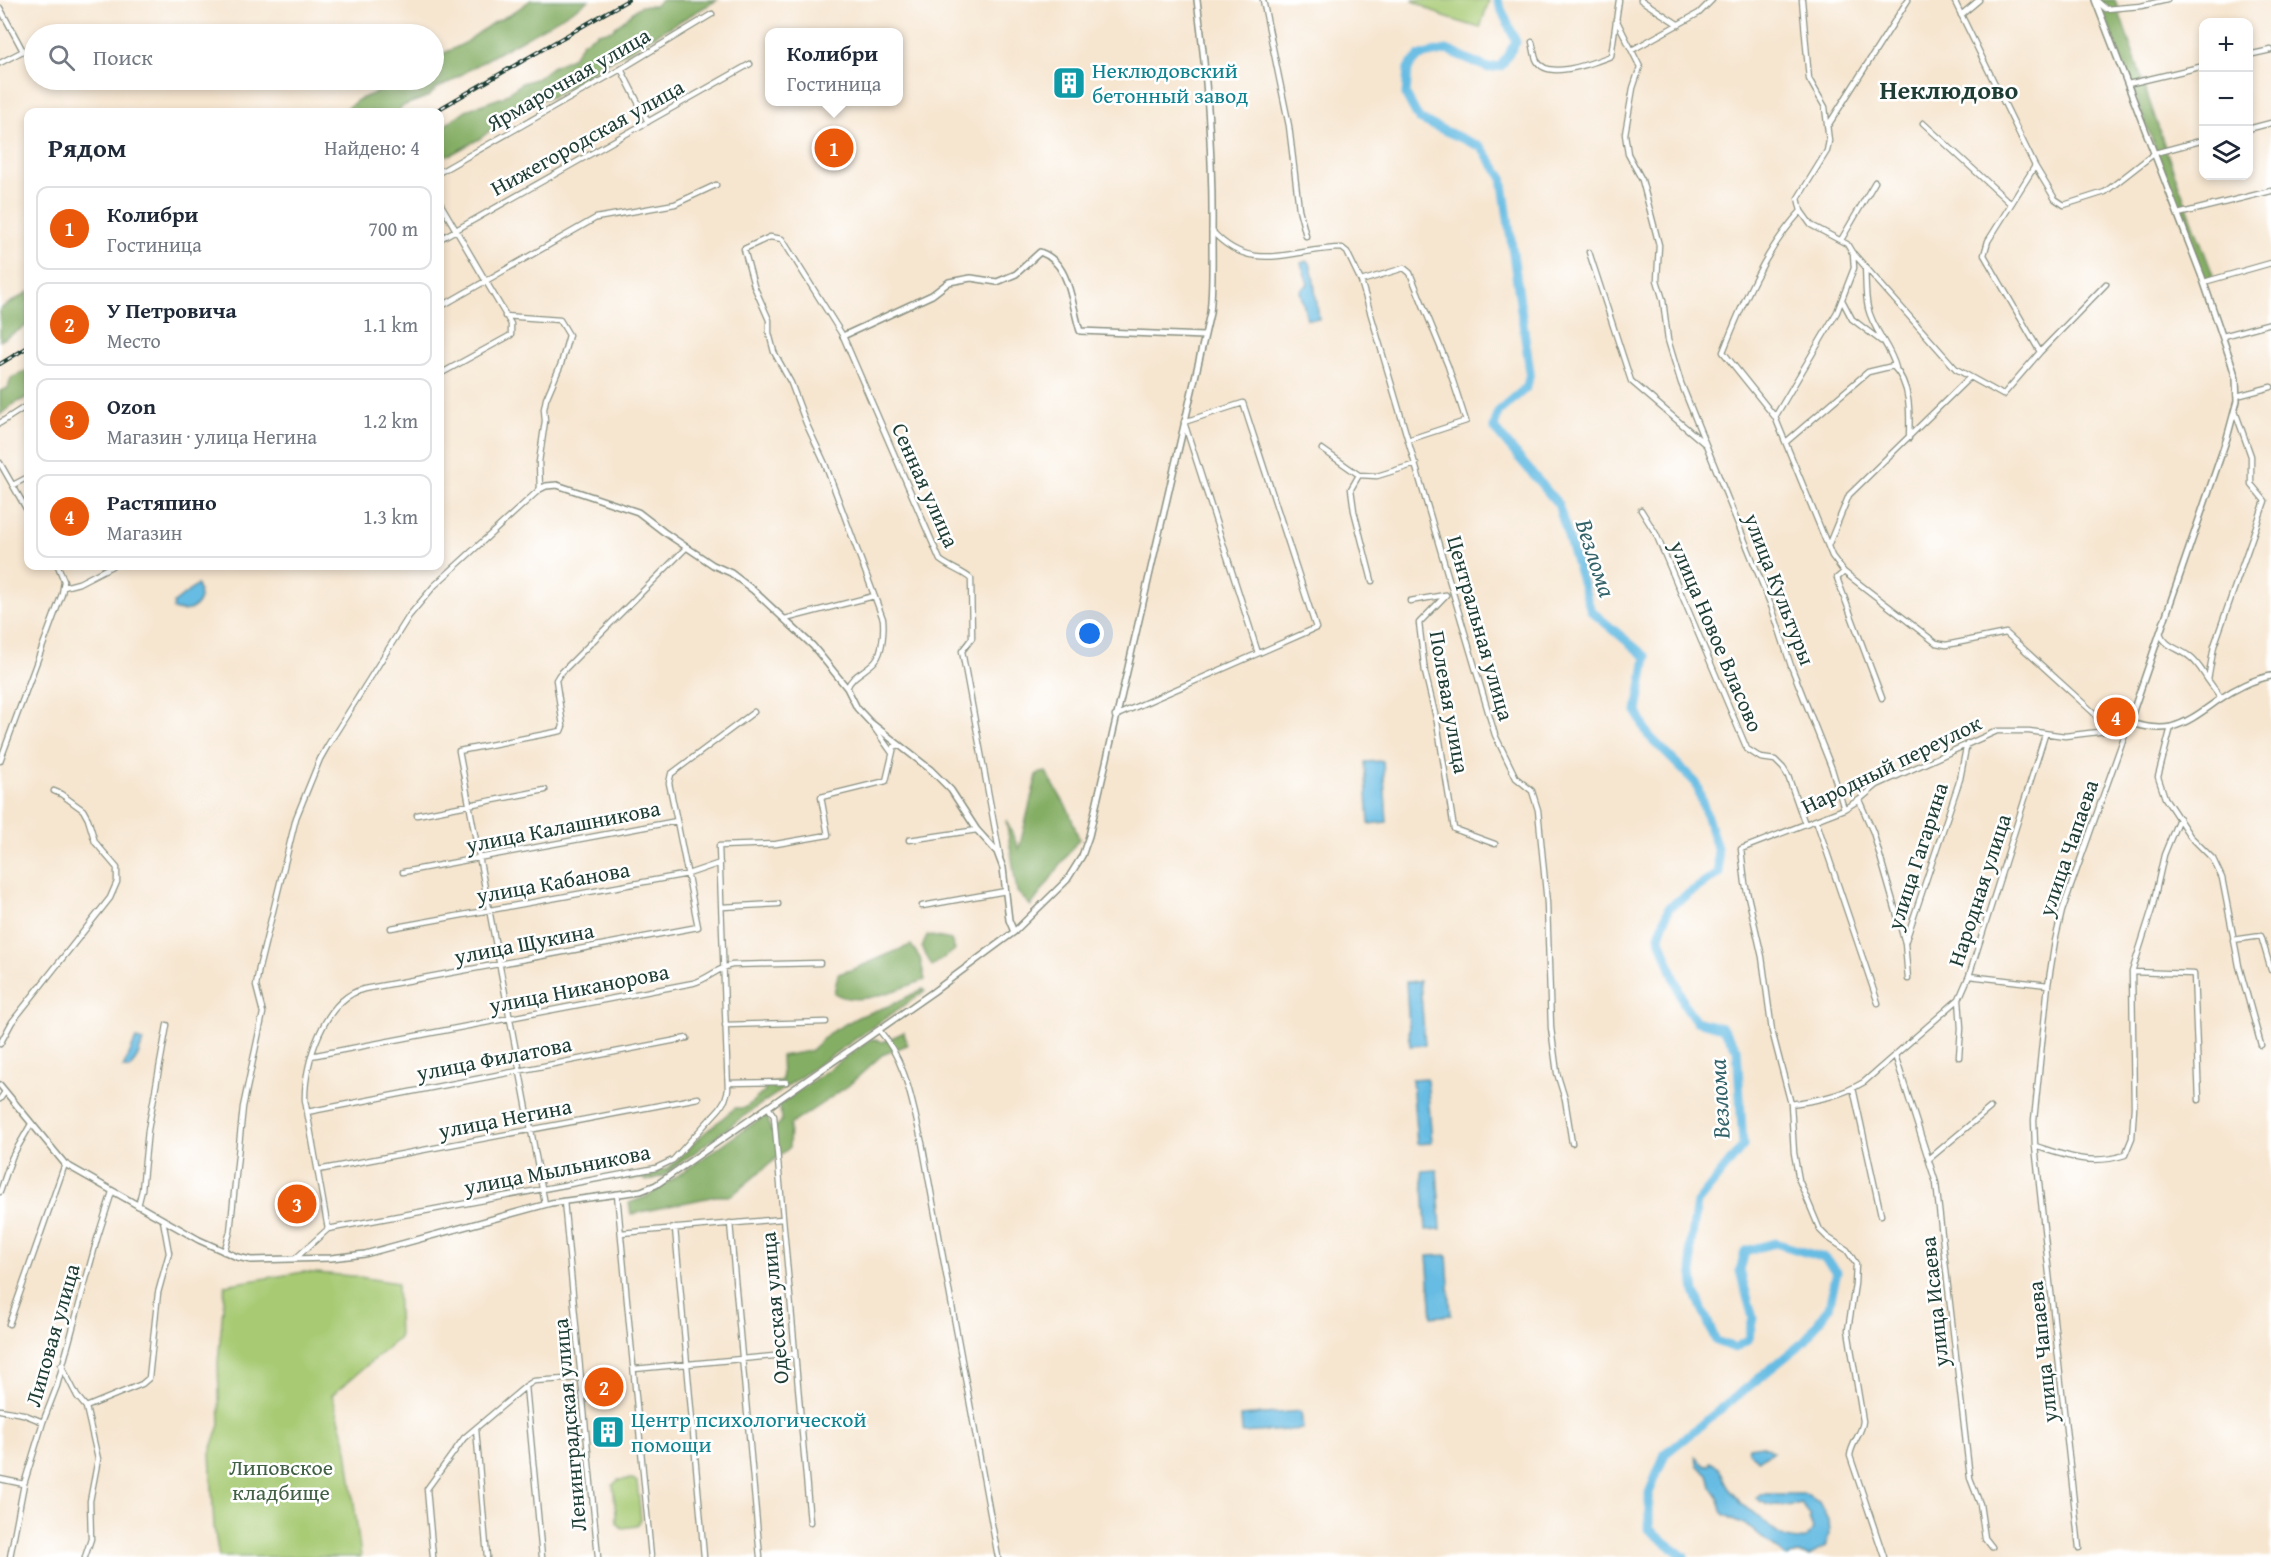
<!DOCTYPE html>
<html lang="ru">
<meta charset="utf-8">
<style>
:root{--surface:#fff;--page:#f2f2f3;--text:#1f2937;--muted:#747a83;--line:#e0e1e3;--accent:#ea580c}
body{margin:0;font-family:"Gentium Book Plus",serif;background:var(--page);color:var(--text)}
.controls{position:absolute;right:18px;top:18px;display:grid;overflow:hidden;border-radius:12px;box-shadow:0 3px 9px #0003}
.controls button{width:54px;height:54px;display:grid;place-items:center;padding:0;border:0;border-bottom:2px solid var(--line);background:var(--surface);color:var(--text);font:30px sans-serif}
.you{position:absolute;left:1090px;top:634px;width:21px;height:21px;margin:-15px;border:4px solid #fff;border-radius:50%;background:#1a73e8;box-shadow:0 0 0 9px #1a73e833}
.badge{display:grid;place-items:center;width:39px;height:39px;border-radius:50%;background:var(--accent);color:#fff;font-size:20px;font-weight:700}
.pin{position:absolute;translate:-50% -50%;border:3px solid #fff;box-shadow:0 2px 6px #0006}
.popup{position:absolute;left:765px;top:28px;width:138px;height:78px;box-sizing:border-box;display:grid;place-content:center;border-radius:12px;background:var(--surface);filter:drop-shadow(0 2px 4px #0005);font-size:20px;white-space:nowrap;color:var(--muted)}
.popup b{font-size:22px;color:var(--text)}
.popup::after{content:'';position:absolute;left:50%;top:100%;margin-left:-12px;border:12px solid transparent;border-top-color:var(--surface)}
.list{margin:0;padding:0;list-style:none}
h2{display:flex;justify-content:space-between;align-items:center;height:78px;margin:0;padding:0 24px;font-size:26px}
h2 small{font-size:20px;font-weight:400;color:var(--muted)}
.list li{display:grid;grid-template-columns:39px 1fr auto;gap:18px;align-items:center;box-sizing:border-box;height:84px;margin:0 12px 12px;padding:0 12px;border:2px solid var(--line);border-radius:12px}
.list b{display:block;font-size:22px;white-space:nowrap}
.list p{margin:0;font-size:20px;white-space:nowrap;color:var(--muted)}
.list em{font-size:20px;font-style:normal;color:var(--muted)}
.icon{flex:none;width:33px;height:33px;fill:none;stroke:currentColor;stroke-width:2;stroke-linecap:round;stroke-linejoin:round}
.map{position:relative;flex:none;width:2271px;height:1557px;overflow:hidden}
.search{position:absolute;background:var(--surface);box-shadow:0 3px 9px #0003;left:24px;top:24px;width:420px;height:66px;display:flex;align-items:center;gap:15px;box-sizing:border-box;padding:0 21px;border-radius:33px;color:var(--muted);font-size:22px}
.panel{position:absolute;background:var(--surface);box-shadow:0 3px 9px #0003;left:24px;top:108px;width:420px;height:462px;border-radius:12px}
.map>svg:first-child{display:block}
</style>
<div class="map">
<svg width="2271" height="1557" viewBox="0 0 2271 1557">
<rect width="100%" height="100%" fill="#fff"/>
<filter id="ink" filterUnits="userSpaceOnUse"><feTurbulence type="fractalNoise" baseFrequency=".0167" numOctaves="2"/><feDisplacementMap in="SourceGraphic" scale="12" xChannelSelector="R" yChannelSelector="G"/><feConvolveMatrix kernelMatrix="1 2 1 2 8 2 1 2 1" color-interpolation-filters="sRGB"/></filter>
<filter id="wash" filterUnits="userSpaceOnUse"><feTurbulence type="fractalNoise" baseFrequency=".008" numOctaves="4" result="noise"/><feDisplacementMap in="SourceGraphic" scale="24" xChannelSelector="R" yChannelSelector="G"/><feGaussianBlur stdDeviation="1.35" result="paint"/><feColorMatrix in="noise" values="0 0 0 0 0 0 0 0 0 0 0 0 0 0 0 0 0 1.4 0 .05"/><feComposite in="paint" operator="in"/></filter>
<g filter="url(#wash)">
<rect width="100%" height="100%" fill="#f6e5cf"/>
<path fill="#a7ca73" stroke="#638454" stroke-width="1.5" d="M1412,0h77l-9,28 -36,-11z
M303,1272l50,4 44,7 2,55 -67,57 14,47 15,115h-142l-5,-30 -4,-74 10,-28 -2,-62 7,-78z
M633,1479l4,3 4,38 -4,6 -15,2 -5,-5 -4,-38 5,-5z"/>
<path fill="#85ae65" stroke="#52764c" stroke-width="1.5" d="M531,0h58c-45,30 -94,52 -139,82l-13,6 -8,8 -26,10 -6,6h-55l16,-12 26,-11 16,-9h34v-22l29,-14 28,-20 20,-10z
M662,0h55l-117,67 -48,30 -12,3 -24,16 -11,2 -24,20 -29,16 -12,2v-27l26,-19 37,-13 19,-14 16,-5 14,-11 20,-9 11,-16 15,-9 14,-3 28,-24h14z
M2099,0h16l52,153 46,122 -6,5 -4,-5z
M28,292v33l-28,16v-32z
M28,370v27l-16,8 -12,10v-24l8,-3 3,-10z
M1046,772l23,39 10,28 -48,67 -14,-14 -11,-72 13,29 18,-75z
M927,935l24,5 4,10 -23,16 -10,-18z
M911,945l9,13 5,22c-26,8 -67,29 -91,13l4,-19c26,-7 48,-20 73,-29z
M923,989l2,2 -181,125 -81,60 -16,5 -6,-3 -12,2 -2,-4 41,-7 34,-34 33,-27h10l20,-17 -1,-5 18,-6 -1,-24 29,-5 19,-18 29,-16 33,-12z
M904,1032l3,13 -25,10 -34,31 -58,39 -1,23 -58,48h-15l-85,18 -2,-11 19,-7 119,-82 4,17 10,-9 -1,-18 91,-65 12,3z"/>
<path fill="#66bce3" stroke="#427c8c" stroke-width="1.5" d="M1306,261l4,2 3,12 6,44h-12l-7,-28 8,-7 -7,-21z
M197,585c9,19 -6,30 -24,24l1,-6z
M1383,761l4,61 -18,2 -4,-62z
M1420,981l5,64 -15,1 -4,-64z
M136,1039l7,2 -5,15 -8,13 -7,-1z
M1427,1078l5,65 -15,1 -5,-65z
M1437,1170l4,59 -15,1 -4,-59z
M1447,1255l4,60 -19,2 -5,-61z
M1301,1411l2,18 -61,4 -1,-17z
M1762,1445l11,7 -15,8 -10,-8 1,-5z
M1695,1457l10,9 4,-1 1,-3c12,5 12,15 18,25 4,6 10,9 12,17 5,3 11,6 16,10 7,6 13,14 21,19 11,8 31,11 36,-4l-4,-10 2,-3 -10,-13c-14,4 -33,6 -44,-5l3,-4h44l15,8 9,18 1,14 -4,13 -16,9 -11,-2 -12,3 -36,-30 -27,-13 -5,-17 -7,-10 -3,-13 -10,-8z"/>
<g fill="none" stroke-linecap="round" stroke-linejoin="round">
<path stroke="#66bce3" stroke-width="9" d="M1497,0l19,42 -15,24 -13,2 -41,-18 -28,6 -11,12 -2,27 13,24 62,28 21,30 28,195 -3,15 -29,25 -4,16 64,76 33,107 55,46 -9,55 11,23 48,48 21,65 2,25 -50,34 -10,29 25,68 12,17 26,7 15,21 6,97 -46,57 -7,46 5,43 21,49 19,7 13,-8 5,-22 -13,-47 5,-20 30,-8 49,15 13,14 -8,35 -24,34 -140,113 -16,39v36l35,28"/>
</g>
</g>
<g filter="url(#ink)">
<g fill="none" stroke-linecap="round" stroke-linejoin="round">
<defs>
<path id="minor" d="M1263,0l26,126 10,83 7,27
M1641,0l38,25
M1954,0l81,166 20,33 9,6 41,-13 50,-39 49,-13
M2096,0l10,9 35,-3 26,-6
M0,8l23,43 -23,12
M1961,15l18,-15
M1616,19l24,48 -7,21 -8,46 3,20 14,26 17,65 -2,35 6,20 5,40 13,43 91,225 19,58 41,103 12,40
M1532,42c2,6 2,14 5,19 11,20 58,1 74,-5l8,-56
M1632,50l67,-37 13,-13
M2248,55l23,-5
M621,69l27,53
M2128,84l76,-18
M1923,123l88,81
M1829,124l79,-124
M2248,129l23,-6
M2035,166l-47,75 -4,14 56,97 66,-68
M440,172l181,-103 91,-55
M440,203l71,121v11l-71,39
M1801,211c-36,39 -59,93 -78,141l52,65 57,139 12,16 92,71 10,2 60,-12 88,80 12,18
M2178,214l93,-23
M1212,231c40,45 81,17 130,17l5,4 14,29 134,454 21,43 16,13 6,19 9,93 4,125 6,45 8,26 7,44
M440,239l310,-175
M1841,240l34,-58
M1589,252l42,129 74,63
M1854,254l102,115 47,26 37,-43
M1865,266c1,14 0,29 3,42 5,22 23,39 28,60
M1361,281l43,-13 6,5 38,93 18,55 -58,19
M2204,282l67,-19
M1842,300l10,19 29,22
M440,307l156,-89 79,-14 41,-19
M2223,336l48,-13
M2237,396l34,-9
M1775,417l62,-105 17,-44 -1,-14 -6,-10 -36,-19 -10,-14 -3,-13 29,-47 2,-10 -4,-34 -16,-28 -7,-79
M0,423l28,-18
M1786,442l82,-70 25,-6c18,18 17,48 16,72
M1322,449l37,26 18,1 39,-12
M0,463l28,49
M1359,475l-8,14 3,22 18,70
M13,485l15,-8
M1641,510l15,24 91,215 14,9 14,2 8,8 5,8 17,48
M1828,546l21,-51 121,-118
M1844,572l-7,6 45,120
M64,587l15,-4 33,-17
M1446,595l-27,28 6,49 12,50 17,107 41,15
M1410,601l35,-6
M785,619l89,-23
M2160,633c5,14 19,15 30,24 8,6 12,14 18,23
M847,688c6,-14 18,-16 28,-27 8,-9 9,-31 8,-42l-58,-155 -19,-41 -15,-40 -17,-31 -5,-19v-13l-15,-34 -10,-37 26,-12 12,2 61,97 97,224c10,8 22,11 31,19l1,59 -10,13 38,205
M2221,698l-13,-18 6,-34 51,-145 -14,-17v-28l-16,-45
M1115,716l201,-88 -73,-225 -59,19 74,231
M873,726l19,27
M2171,727l-13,50 7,21 25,38 23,23 9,19 17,88 22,79
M0,761l62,-167 2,-13 -6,-15
M1859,800l14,32 32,111
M417,815l128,-25
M1816,820l62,183
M677,821l-8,-38 2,-9 83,-62
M909,840l68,-10
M922,906l84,-15
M722,907l56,-3
M391,928l297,-54 32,-11
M2233,940l28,-4 10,34
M2132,972l62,2 5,126
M1969,976l79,9
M1908,979l-3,-36 55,-164 7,-36
M725,1025l101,-3
M879,1030c28,32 33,74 43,113l76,414
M0,1044l12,-22 98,-124 7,-16v-14l-22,-26 -7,-23 -5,-9 -22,-16 -7,-3
M1895,1055l41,128 34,295 10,26 5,34 7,9
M311,1056l382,-73c14,-3 24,-15 39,-18l88,-2
M1959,1057l2,-29 -2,-29 10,-23 76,-241
M728,1083l58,-1
M1853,1088l28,127
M0,1099l5,-7
M1791,1104c27,-4 50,-8 73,-22l95,-83
M768,1107l6,9 36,406
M307,1112l380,-74
M2035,1146c32,10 55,20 90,9l7,-17 2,-31 -2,-135 20,-63 12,-54 15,-37
M1929,1159l61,-51
M318,1170l380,-72
M0,1192l12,-35 19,-33
M617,1194l34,363
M564,1201l34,356
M545,1204l-86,-453 102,-20 2,-5 -7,-46 3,-5 128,-128
M138,1206l4,-16 6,-60 19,-105
M730,1223l30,334
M675,1228l29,329
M328,1229l-23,-129c-1,-37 19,-101 59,-111l334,-62 -21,-106 -274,51
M328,1229l328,-61 17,-8 47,-52 5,-8 3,-10 -9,-244 57,-2 52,-9 -7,-38 65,-16 8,-34 5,-2
M621,1233l161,-14
M224,1252l6,-20 13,-125 20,-94 -7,-27 3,-18 37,-150 24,-59 8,-14 81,-129 25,-30 106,-97 -1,-27 6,-41 -1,-12 2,-10 15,-35 8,-29 -9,-15 -55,-4
M296,1258l32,-29
M9,1324l56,-160
M61,1365l16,31 9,11 12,52 -8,42 1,38 -6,18
M634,1369l161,-15
M526,1386l16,171
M86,1407l56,-23 7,-6 9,-85 11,-40 -6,-33
M0,1410l23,4 20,8
M476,1429l11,128
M0,1479l24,5
M2079,1548l-44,-402 -1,-26 14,-135 7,-44 7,-30 67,-188
M10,1557l14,-73 19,-62 14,-36 40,-147 15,-47
M433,1557l-6,-68 37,-51 62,-52 8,-5 47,-3
M1884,1557l-34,-101c1,-13 12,-22 13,-35l-15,-91 7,-46 1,-20 -9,-14 -20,-13 -7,-7 -21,-50 -5,-27 -3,-49 -19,-73 -10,-74 -17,-74 -4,-34 103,-40 15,-9 18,-15 120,-54h32l36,5 41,-5 23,-8"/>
<path id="tertiary" d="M2095,0l107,277 28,82 6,20 1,22 -10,37 -98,285c14,3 28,7 42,4 19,-5 33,-17 49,-28 14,-10 34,-20 51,-23
M843,336l89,-41 17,-13 22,-4 26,4 19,-8 24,-22c31,11 31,52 40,79l124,5
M540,489l6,-3 11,-1 81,27 26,20 49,33 18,8 22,17 60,56 34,42 10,20 13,14 61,48 20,20 26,40 20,22 6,16 6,52 5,12
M0,1085l65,79 134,76 38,17 14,3 80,-2 34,-4 186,-51 90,-12 15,-6 277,-193 81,-60 53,-52 15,-24 7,-20 121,-523c3,-26 2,-52 2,-78 1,-78 -5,-158 -15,-235"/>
</defs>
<use href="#minor" stroke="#8a9182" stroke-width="7"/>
<use href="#tertiary" stroke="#8a9182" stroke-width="8"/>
<use href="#minor" stroke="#fff" stroke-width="4.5"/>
<use href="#tertiary" stroke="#fff" stroke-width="5"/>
<defs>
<path id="rail" d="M434,112l194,-112
M0,364l28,-17"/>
</defs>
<use href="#rail" stroke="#1f3d34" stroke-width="4"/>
<use href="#rail" stroke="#fff" stroke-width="1.5" stroke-dasharray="4.5" stroke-linecap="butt"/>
</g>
</g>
<defs>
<symbol id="building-square" viewBox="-11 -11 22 22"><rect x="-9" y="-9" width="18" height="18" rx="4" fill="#0f9aa8" stroke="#fff"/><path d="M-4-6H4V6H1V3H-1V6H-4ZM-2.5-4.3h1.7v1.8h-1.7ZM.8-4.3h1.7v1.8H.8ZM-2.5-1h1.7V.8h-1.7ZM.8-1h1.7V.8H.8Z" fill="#fff"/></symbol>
</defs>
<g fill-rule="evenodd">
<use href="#building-square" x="1050" y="64" width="38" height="38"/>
<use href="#building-square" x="589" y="1413" width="38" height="38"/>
</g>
<g text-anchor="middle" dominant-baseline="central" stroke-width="5" stroke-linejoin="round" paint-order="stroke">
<g font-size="22" fill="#0d838f" stroke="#fff" text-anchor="start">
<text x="1092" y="70">Неклюдовский<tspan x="1092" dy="25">бетонный завод</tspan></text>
<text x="631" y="1419">Центр психологической<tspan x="631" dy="25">помощи</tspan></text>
</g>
<g font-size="22" fill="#1f3d34" stroke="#fff">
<text transform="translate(568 79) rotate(-30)">Ярмарочная улица</text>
<text transform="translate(587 137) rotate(-29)">Нижегородская улица</text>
<text transform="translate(926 485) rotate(66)">Сенная улица</text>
<text transform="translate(1780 589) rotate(69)">улица Культуры</text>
<text transform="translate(1481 628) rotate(74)">Центральная улица</text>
<text transform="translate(1717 636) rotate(67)">улица Новое Власово</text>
<text transform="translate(1450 702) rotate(80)">Полевая улица</text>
<text transform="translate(1891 764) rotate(-26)">Народный переулок</text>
<text transform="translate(563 826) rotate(-11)">улица Калашникова</text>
<text transform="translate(2068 848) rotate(-71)">улица Чапаева</text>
<text transform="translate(1917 856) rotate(-72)">улица Гагарина</text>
<text transform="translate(553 882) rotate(-10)">улица Кабанова</text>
<text transform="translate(1979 890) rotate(-72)">Народная улица</text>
<text transform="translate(524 943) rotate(-11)">улица Щукина</text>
<text transform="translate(579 988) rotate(-11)">улица Никанорова</text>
<text transform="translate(494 1058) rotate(-11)">улица Филатова</text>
<text transform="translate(505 1118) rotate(-11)">улица Негина</text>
<text transform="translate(557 1169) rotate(-11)">улица Мыльникова</text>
<text transform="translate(1934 1302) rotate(-96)">улица Исаева</text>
<text transform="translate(774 1308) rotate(-95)">Одесская улица</text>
<text transform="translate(52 1335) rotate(-74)">Липовая улица</text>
<text transform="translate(2042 1352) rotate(-96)">улица Чапаева</text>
<text transform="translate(569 1425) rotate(-95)">Ленинградская улица</text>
</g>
<g font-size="22" fill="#416044" stroke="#fff">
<text x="281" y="1467">Липовское<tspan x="281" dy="25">кладбище</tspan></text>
</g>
<g font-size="24" font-style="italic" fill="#346369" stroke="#fff">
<text transform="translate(1596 558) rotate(72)">Везлома</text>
<text transform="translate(1719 1099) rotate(-93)">Везлома</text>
</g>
<g font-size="26" font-weight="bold" fill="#1f3d34" stroke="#fff">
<text x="1949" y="89">Неклюдово</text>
</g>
</g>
</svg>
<div class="controls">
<button>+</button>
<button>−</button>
<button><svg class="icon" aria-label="layers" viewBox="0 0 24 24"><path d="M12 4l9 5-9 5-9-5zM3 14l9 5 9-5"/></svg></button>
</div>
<div class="you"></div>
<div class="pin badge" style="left:834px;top:148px">1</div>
<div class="popup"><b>Колибри</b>Гостиница</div>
<div class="pin badge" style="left:604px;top:1387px">2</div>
<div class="pin badge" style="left:297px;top:1204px">3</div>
<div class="pin badge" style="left:2116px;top:717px">4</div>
<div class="search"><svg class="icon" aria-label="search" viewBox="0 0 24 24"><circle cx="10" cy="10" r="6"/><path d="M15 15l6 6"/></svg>Поиск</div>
<section class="panel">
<h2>Рядом<small>Найдено: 4</small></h2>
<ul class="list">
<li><span class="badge">1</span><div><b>Колибри</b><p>Гостиница</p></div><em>700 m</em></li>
<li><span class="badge">2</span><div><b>У Петровича</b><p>Место</p></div><em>1.1 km</em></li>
<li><span class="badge">3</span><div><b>Ozon</b><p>Магазин · улица Негина</p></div><em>1.2 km</em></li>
<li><span class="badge">4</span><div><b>Растяпино</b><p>Магазин</p></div><em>1.3 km</em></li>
</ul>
</section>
</div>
